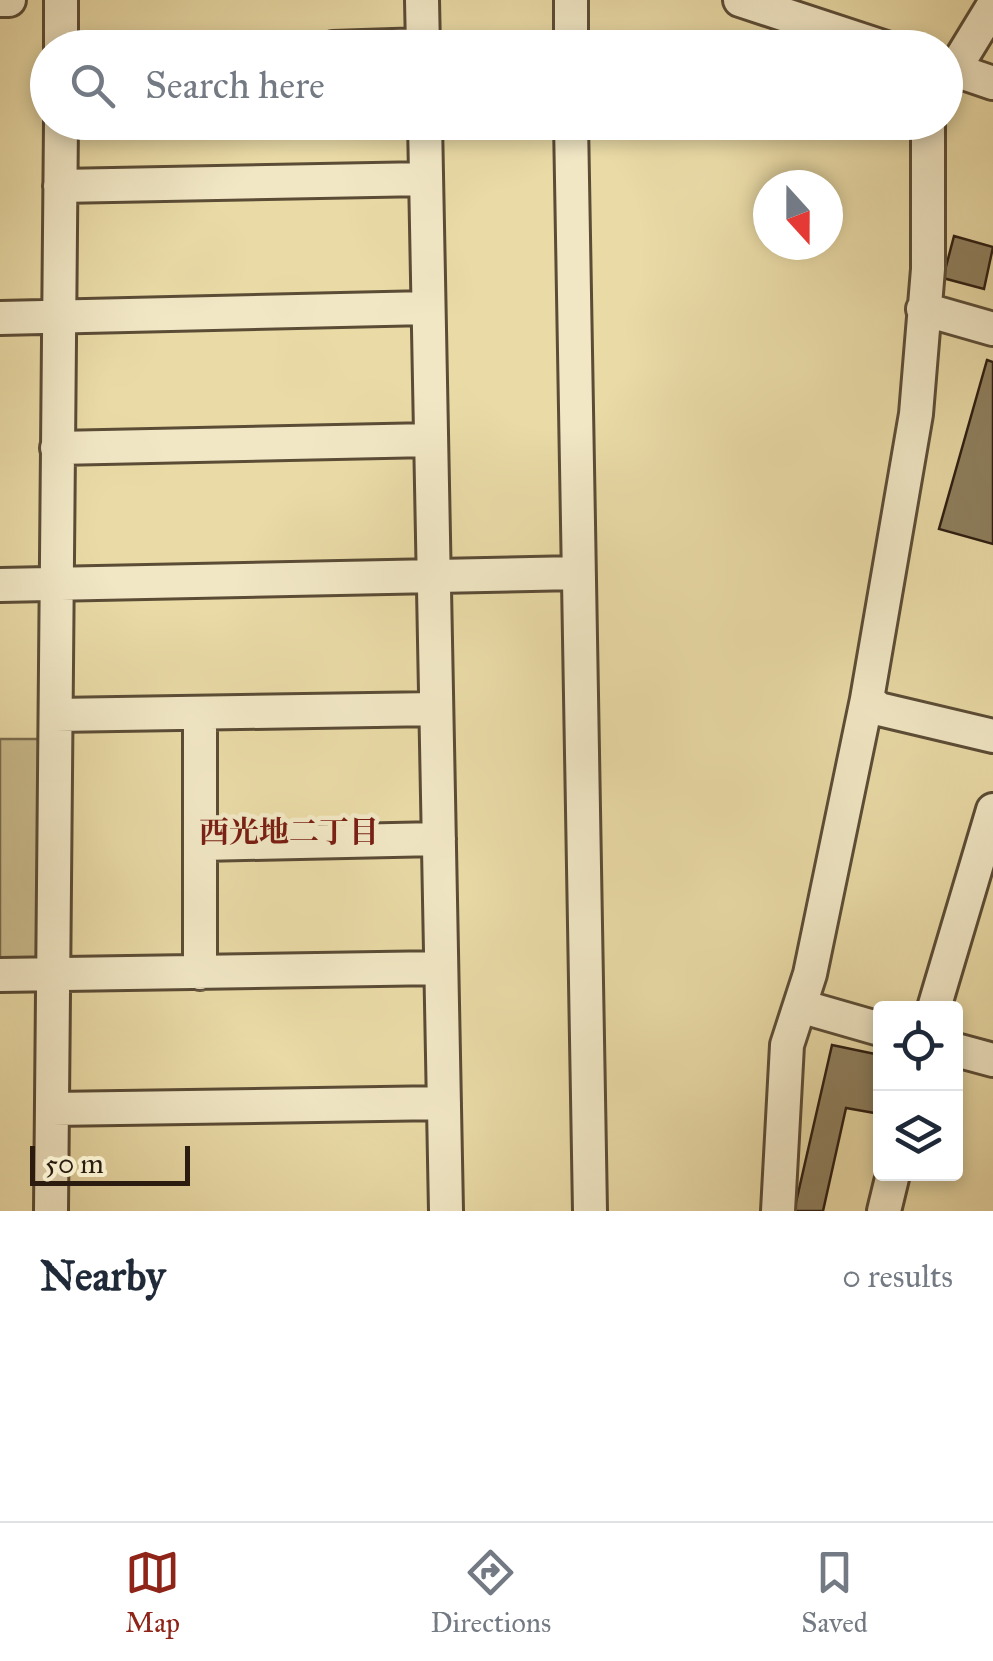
<!DOCTYPE html>
<meta charset="utf-8">
<style>
:root{--surface:#fff;--page:#f2f2f3;--text:#1f2937;--muted:#747a83;--line:#e0e1e3;--accent:#8f2418}
body{margin:0;font-family:"IM FELL Great Primer","Noto Serif JP",serif;background:var(--page);color:var(--text)}
.controls{position:absolute;right:30px;bottom:30px;display:grid;overflow:hidden;border-radius:10px;box-shadow:0 5px 15px #0003}
.controls button{width:90px;height:90px;display:grid;place-items:center;padding:0;border:0;border-bottom:2px solid var(--line);background:var(--surface);color:var(--text);font:50px sans-serif}
.compass{position:absolute;left:753px;top:170px;width:90px;height:90px;border-radius:50%;background:var(--surface);box-shadow:0 5px 15px #0003;rotate:159deg}
.scale{position:absolute;left:30px;bottom:25px;width:160px;box-sizing:border-box;padding-left:10px;border:5px solid #2c1c10;border-top:0;font-size:28px;line-height:35px;white-space:nowrap;color:#2c1c10;-webkit-text-stroke:8px #f1e7c5;paint-order:stroke}
.list{margin:0;padding:0;list-style:none}
h2{display:flex;justify-content:space-between;align-items:center;height:130px;margin:0;padding:0 40px;font-size:42px}
h2 small{font-size:32px;font-weight:400;color:var(--muted)}
.icon{flex:none;width:55px;height:55px;fill:none;stroke:currentColor;stroke-width:2;stroke-linecap:round;stroke-linejoin:round}
.map{position:relative;flex:none;width:993px;height:1211px;overflow:hidden}
.search{position:absolute;background:var(--surface);box-shadow:0 5px 15px #0003;left:30px;right:30px;top:30px;height:110px;display:flex;align-items:center;gap:25px;box-sizing:border-box;padding:0 35px;border-radius:55px;color:var(--muted);font-size:38px}
.sheet{height:310px;background:var(--surface)}
nav{display:flex;justify-content:space-around;align-items:center;box-sizing:border-box;height:140px;border-top:2px solid var(--line);background:var(--surface);font-size:28px;color:var(--muted)}
nav a{display:grid;justify-items:center;gap:5px}
nav .on{color:var(--accent)}
.map>svg:first-child{display:block}
</style>
<div class="map">
<svg width="993" height="1211" viewBox="0 0 993 1211">
<rect width="100%" height="100%" fill="#e9daa6"/>
<filter id="stains"><feTurbulence type="fractalNoise" baseFrequency=".002" numOctaves="4"/><feColorMatrix values="0 0 0 0 .2 0 0 0 0 .09 0 0 0 0 .02 0 0 0 .5 -.17"/></filter>
<radialGradient id="worn" r=".72"><stop offset=".6" stop-color="#630" stop-opacity="0"/><stop offset="1" stop-color="#630" stop-opacity=".3"/></radialGradient>
<path fill="#c9ba8c" stroke="#7a6b4e" stroke-width="2.5" d="M0,739h46l-6,225h-40z"/>
<path fill="#8e7f5e" stroke="#2c1c10" stroke-width="2.5" d="M954,236l39,11 -9,42 -41,-11z
M987,360l6,2v182l-54,-15z
M832,1045l48,10v59l-34,-6 -23,103h-29z"/>
<g fill="none" stroke-linecap="round" stroke-linejoin="round">
<defs>
<path id="minor" d="M0,0h9
M61,0v48
M422,0l1,48
M571,0v48
M740,0l146,48
M333,48l90,-3
M946,67l47,16
M946,83l47,-77
M425,122l21,1089
M571,122l19,1089
M60,186l366,-7
M923,309l70,20
M0,318l428,-10
M57,448l374,-8
M0,585l577,-12
M867,699l12,10 114,27
M200,713v260
M56,715l380,-6
M201,844l238,-5
M0,975l441,-7
M800,1006l80,23
M934,1008l59,-198
M956,1050l37,10
M52,1109l392,-6
M51,1211l10,-1089
M778,1211l9,-166 23,-71 57,-275 49,-285 12,-145v-147
M884,1211l9,-37"/>
</defs>
<use href="#minor" stroke="#5b4c36" stroke-width="38"/>
<use href="#minor" stroke="#f1e7c5" stroke-width="32"/>
</g>
<g text-anchor="middle" dominant-baseline="central" stroke-width="9" stroke-linejoin="round" paint-order="stroke">
<g font-size="30" font-weight="bold" fill="#7a1f14" stroke="#f1e7c5">
<text x="289" y="832">西光地二丁目</text>
</g>
</g>
<rect width="100%" height="100%" filter="url(#stains)"/>
<rect width="100%" height="100%" fill="url(#worn)"/>
</svg>
<div class="controls">
<button><svg class="icon" aria-label="locate" viewBox="0 0 24 24"><circle cx="12" cy="12" r="6"/><path d="M12 2v4M12 18v4M2 12h4M18 12h4"/></svg></button>
<button><svg class="icon" aria-label="layers" viewBox="0 0 24 24"><path d="M12 4l9 5-9 5-9-5zM3 14l9 5 9-5"/></svg></button>
</div>
<svg class="compass" viewBox="-18 -18 36 36"><path d="M0-13l5 13h-10z" fill="#e53935"/><path d="M0 13l5-13h-10z" fill="#747a83"/></svg>
<div class="scale">50 m</div>
<div class="search"><svg class="icon" aria-label="search" viewBox="0 0 24 24"><circle cx="10" cy="10" r="6"/><path d="M15 15l6 6"/></svg>Search here</div>
</div>
<section class="sheet">
<h2>Nearby<small>0 results</small></h2>
<ul class="list">
</ul>
</section>
<nav>
<a class="on"><svg class="icon" aria-label="map" viewBox="0 0 24 24"><path d="M3 6l6-2 6 2 6-2v14l-6 2-6-2-6 2zM9 4v14M15 6v14"/></svg>Map</a>
<a><svg class="icon" aria-label="directions" viewBox="0 0 24 24"><path d="M12 3l9 9-9 9-9-9zM9 14v-3h6M13 9l2 2-2 2"/></svg>Directions</a>
<a><svg class="icon" aria-label="saved" viewBox="0 0 24 24"><path d="M7 4h10v16l-5-4-5 4z"/></svg>Saved</a>
</nav>
